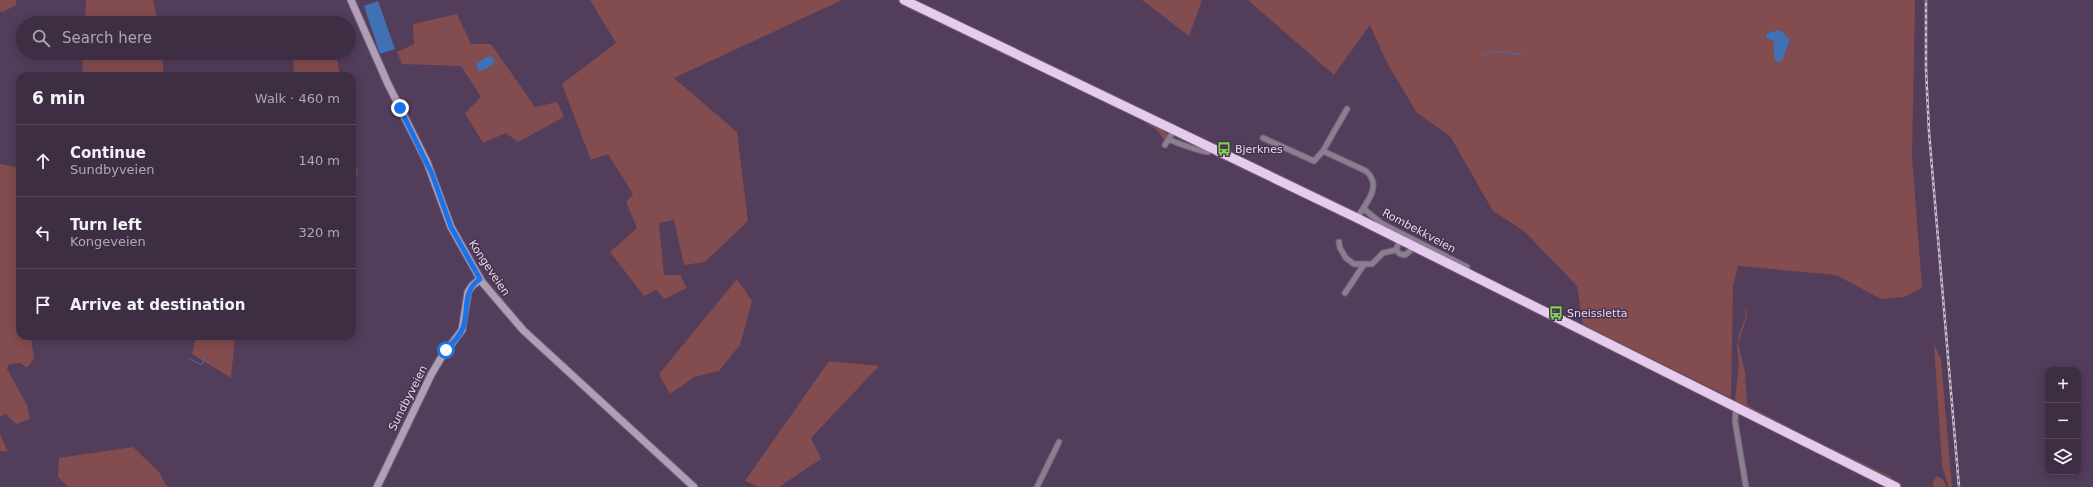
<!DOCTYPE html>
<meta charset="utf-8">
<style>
:root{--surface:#3e2e44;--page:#45364b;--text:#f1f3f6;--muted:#ada8b2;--line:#574a5d}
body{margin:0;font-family:"DejaVu Sans",sans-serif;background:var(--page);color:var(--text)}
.controls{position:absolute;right:12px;bottom:12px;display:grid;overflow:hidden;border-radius:8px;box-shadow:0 2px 10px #0003}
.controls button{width:36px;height:36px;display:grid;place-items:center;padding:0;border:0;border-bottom:1px solid var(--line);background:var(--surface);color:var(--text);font:20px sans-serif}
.stop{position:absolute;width:12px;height:12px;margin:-9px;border:3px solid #1a73e8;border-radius:50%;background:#fff}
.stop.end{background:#1a73e8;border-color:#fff;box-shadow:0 1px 4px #0008}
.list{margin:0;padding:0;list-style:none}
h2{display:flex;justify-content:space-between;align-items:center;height:52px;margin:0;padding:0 16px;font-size:17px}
h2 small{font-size:13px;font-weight:400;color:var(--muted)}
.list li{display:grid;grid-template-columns:26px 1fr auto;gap:12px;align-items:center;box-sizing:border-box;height:72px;padding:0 16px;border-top:1px solid var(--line)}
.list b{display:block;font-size:15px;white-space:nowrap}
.list p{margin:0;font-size:13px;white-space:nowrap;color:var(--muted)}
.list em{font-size:13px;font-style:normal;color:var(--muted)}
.icon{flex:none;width:22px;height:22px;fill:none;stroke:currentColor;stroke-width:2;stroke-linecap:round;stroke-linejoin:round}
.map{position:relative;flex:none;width:2093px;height:487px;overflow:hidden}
.search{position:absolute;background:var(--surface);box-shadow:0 2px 10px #0003;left:16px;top:16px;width:340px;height:44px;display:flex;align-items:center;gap:10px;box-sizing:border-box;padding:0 14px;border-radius:22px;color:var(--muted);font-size:15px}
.panel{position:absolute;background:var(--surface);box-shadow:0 2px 10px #0003;left:16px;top:72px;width:340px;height:268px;border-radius:12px}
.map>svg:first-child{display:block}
</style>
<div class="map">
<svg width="2093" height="487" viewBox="0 0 2093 487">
<rect width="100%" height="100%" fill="#523d5a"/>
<path fill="#834c4f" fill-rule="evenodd" d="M0,0h16v5l-13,7 -3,-1z
M86,0h67l5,23h-73z
M590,0h252l-168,78 63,54 11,89 -43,41 -21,3 -10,-45 -15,3 5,52h16l7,13 -22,11 -9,-9 -12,6 -34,-44 27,-24 -11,-26 7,-8 -25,-40 -17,6 -29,-76 54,-41z
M1142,0h60l-13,36z
M1248,0h667l-3,156 10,132 -18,9 -23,2 -45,-24 -98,-9 -5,20 -2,112 -148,-73 -6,-39 -53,-55 -31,-20 -43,-75 -33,-23 -31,-52 -16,-36 -36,50zM1777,30l6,2 7,9 -6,15 -9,3 -1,-17 -9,-5 1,-3z
M457,14l14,30h20l44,63 22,-5 7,15 -46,25 -12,-9 -23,10 -18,-30 16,-16 -20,-31 -59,-2 -5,-12 17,-8 -1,-20z
M83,53h79l2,23h-82z
M311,53h25l4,23h-46l-1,-20z
M1025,63l140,68 3,4 -2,5h-2l-7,-10 -20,-13z
M352,143l6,33 -6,-2z
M0,164l20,4v168h11l3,23 -7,9 -7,-5 -11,1 -2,5 20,36 3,14 -14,5 -10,-10 -6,3z
M737,279l15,22 -12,44 -21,26 -25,6 -24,17 -11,-20z
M1746,306l1,10 -9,28 7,28 2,33 60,32 85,40 -2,2 -154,-76 -1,-4 4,-34 -2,-18 2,-13 6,-15z
M196,336h39l-4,42 -39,-24z
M1934,344l7,15 11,128h-3l-7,-21z
M829,361l50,5 -68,72 10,21 -42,28h-20l-14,-6z
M0,434l8,18 -8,-1z
M133,447l27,26 5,11 4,3h-101l-10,-10 1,-19z
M1937,476l6,3 3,8h-12l-1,-6z"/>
<path fill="#4071b4" d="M378,1l17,48 -15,5 -16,-48z
M1778,30l5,2 7,8 -7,19 -5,4 -4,-6v-15l-9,-5 2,-4z
M491,56l4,5 -4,5 -12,6 -3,-8 10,-7z"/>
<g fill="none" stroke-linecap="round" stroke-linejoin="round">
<path stroke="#4071b4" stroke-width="1" d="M1482,56c10,-8 29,-3 40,-1
M190,359l11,6 4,-7"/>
<defs>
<path id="street" d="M1263,138l51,23 9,-10 24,-42
M1169,139c4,3 36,14 39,13l2,-5
M1165,145l9,-15
M1323,151l43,20c17,15 0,32 -9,47
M1364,209l17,14 86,44
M1339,242l1,6 6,10 8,6h18l11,-11 13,-3 4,-10
M1396,250l4,4 5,1 5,-4
M1345,293l18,-27
M1736,408l-1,13 11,66
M1037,487l22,-45"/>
<path id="secondary" d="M351,0l37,84 39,78 24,65 31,55 41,48 171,157
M377,487l54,-112 10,-17 21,-28 6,-38 4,-6 8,-7"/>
<path id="highway" d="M904,0l453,218 539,269"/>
</defs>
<use href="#street" stroke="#705c77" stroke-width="7"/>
<use href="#secondary" stroke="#705c77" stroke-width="9"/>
<use href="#highway" stroke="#705c77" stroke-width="11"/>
<use href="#street" stroke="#8a7f8e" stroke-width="5"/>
<use href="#secondary" stroke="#af9eb5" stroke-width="7"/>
<use href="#highway" stroke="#e5ccee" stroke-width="9"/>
<defs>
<path id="rail" d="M1926,0v69l3,63 30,355"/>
</defs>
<use href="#rail" stroke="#cec0d4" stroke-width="2.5"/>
<use href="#rail" stroke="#47334f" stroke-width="1" stroke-dasharray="3" stroke-linecap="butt"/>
</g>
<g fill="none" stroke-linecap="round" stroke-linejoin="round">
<path stroke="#1a73e8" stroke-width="5" d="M400,108l32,66 19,53 29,52c-18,12 -11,31 -17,49 -3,8 -11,16 -17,22"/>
</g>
<defs>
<symbol id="bus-bare" viewBox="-9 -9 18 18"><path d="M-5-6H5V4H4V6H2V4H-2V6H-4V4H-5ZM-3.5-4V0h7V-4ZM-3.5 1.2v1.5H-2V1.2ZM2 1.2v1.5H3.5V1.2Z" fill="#7dd154" stroke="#47334f" stroke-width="2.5" paint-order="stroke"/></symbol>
</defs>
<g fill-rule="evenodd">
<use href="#bus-bare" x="1214" y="139" width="20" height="20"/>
<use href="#bus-bare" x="1546" y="303" width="20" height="20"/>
</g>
<g text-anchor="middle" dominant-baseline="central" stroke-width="3" stroke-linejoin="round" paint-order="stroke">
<g font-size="11" fill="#e6d9eb" stroke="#47334f" text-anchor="start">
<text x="1235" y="149">Bjerknes</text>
<text x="1567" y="313">Sneissletta</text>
</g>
<g font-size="11" fill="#e6d9eb" stroke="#47334f">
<text transform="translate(1419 231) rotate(28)">Rombekkveien</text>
<text transform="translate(489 268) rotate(56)">Kongeveien</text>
<text transform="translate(408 398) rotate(-63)">Sundbyveien</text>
</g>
</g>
</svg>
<div class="controls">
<button>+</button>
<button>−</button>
<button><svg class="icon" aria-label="layers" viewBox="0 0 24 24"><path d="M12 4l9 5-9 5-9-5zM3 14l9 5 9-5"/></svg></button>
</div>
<div class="stop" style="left:446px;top:350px"></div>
<div class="stop end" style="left:400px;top:108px"></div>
<div class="search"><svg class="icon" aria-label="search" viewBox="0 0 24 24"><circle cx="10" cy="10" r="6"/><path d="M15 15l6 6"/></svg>Search here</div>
<section class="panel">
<h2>6 min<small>Walk · 460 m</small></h2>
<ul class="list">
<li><svg class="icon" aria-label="ahead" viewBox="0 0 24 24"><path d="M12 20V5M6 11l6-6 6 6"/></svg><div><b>Continue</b><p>Sundbyveien</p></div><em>140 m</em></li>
<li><svg class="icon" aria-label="left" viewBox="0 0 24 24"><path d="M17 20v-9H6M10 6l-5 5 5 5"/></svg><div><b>Turn left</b><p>Kongeveien</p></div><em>320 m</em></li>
<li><svg class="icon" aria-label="arrive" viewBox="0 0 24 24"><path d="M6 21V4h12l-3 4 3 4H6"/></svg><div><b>Arrive at destination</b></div></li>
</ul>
</section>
</div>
